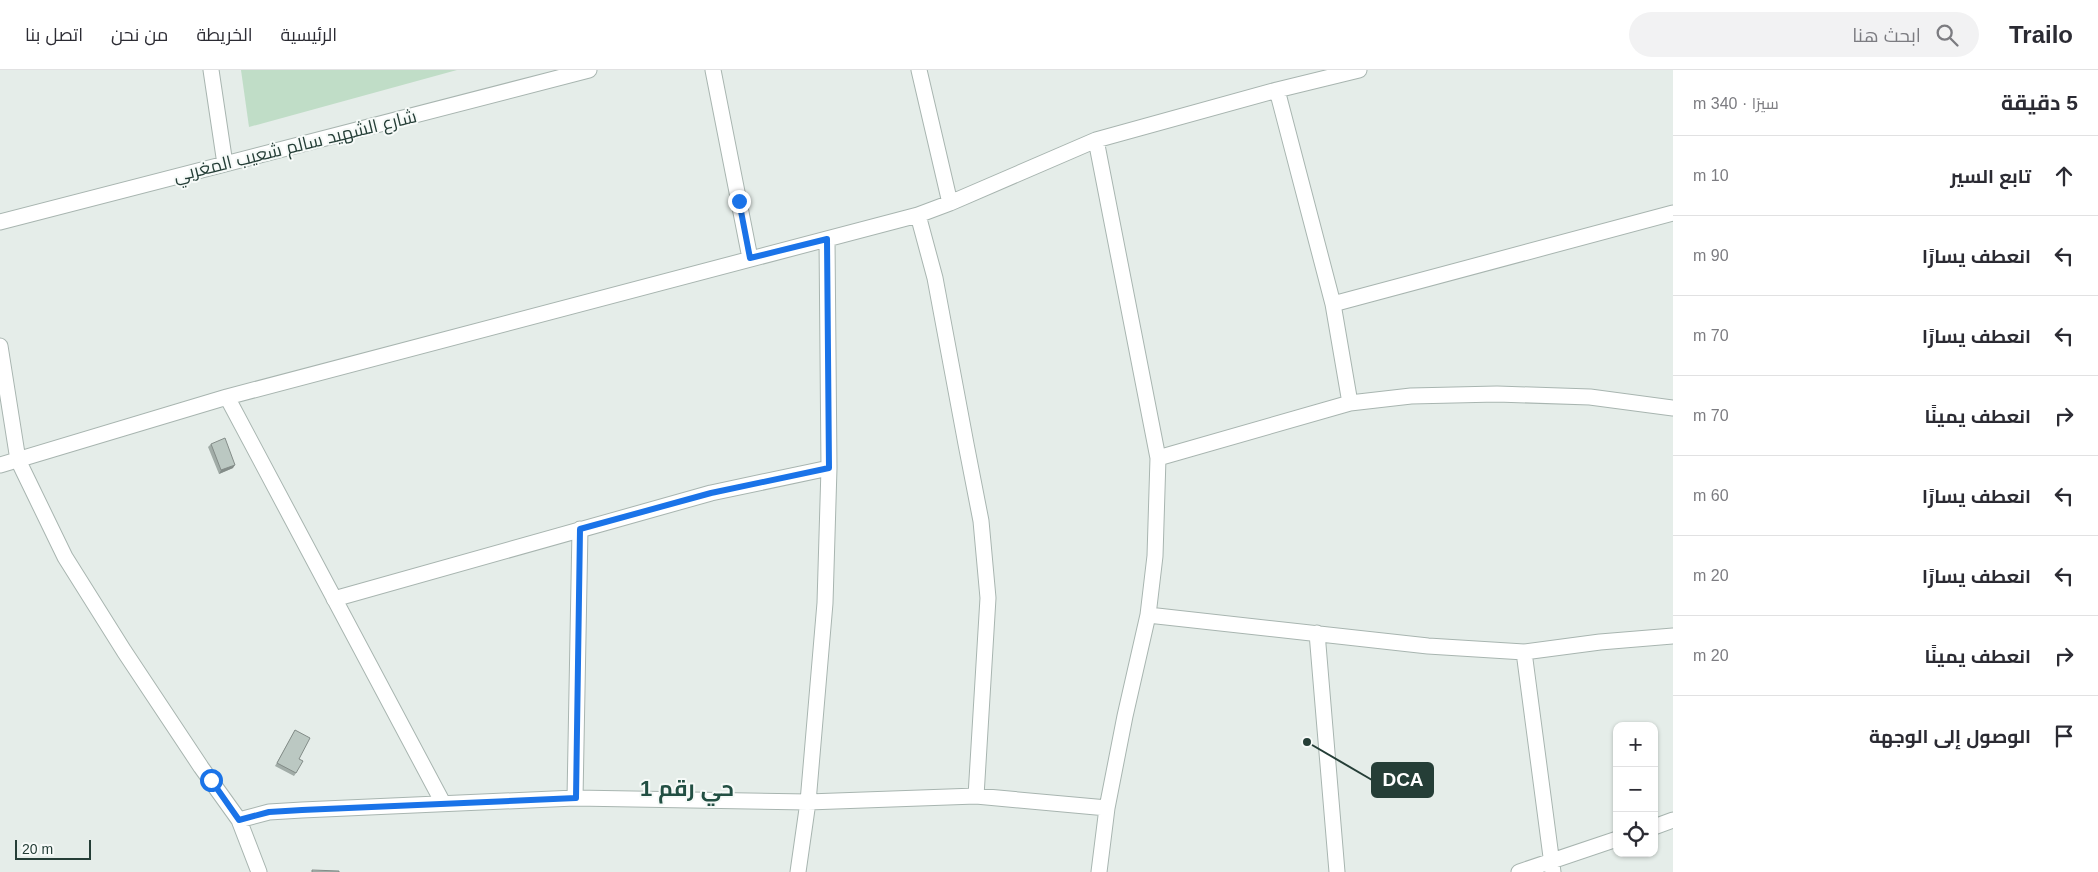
<!DOCTYPE html>
<html lang="ar">
<meta charset="utf-8">
<style>
:root{--surface:#fff;--page:#f2f2f3;--text:#2b2b33;--muted:#7c7c81;--line:#e1e1e2}
body{margin:0;font-family:Helvetica,Cairo,sans-serif;background:var(--page);color:var(--text);direction:rtl}
.controls{position:absolute;right:15px;bottom:15px;display:grid;overflow:hidden;border-radius:10px;box-shadow:0 1px 4px #0004}
.controls button{width:45px;height:45px;display:grid;place-items:center;padding:0;border:0;border-bottom:1px solid var(--line);background:var(--surface);color:var(--text);font:25px sans-serif}
.scale{position:absolute;left:15px;bottom:12px;width:76px;box-sizing:border-box;padding-left:5px;border:2px solid #253e37;border-top:0;font-size:14px;line-height:18px;white-space:nowrap;color:#253e37;-webkit-text-stroke:4px #f6faf8;paint-order:stroke}
.stop{position:absolute;width:15px;height:15px;margin:-11px;border:4px solid #1a73e8;border-radius:50%;background:#fff}
.stop.end{background:#1a73e8;border-color:#fff;box-shadow:0 1px 5px #0008}
.list{margin:0;padding:0;list-style:none}
h2{display:flex;justify-content:space-between;align-items:center;height:65px;margin:0;padding:0 20px;font-size:21px}
h2 small{font-size:16px;font-weight:400;color:var(--muted)}
.list li{display:grid;grid-template-columns:32px 1fr auto;gap:15px;align-items:center;box-sizing:border-box;height:80px;padding:0 20px;border-top:1px solid var(--line)}
.list b{display:block;font-size:19px;white-space:nowrap}
.list em{font-size:16px;font-style:normal;color:var(--muted)}
.icon{flex:none;width:28px;height:28px;fill:none;stroke:currentColor;stroke-width:2;stroke-linecap:round;stroke-linejoin:round}
.map{position:relative;flex:none;width:1673px;height:802px;overflow:hidden;direction:ltr}
header{display:flex;align-items:center;gap:30px;box-sizing:border-box;height:70px;padding:0 25px;background:var(--surface);border-bottom:1px solid var(--line)}
header strong{font-size:24px}
nav{display:flex;gap:28px;margin-inline-start:auto;font-size:18px}
.search{width:350px;height:45px;background:var(--page);display:flex;align-items:center;gap:12px;box-sizing:border-box;padding:0 18px;border-radius:28px;color:var(--muted);font-size:19px}
main{display:flex}
aside{flex:1;background:var(--surface)}
.map>svg:first-child{display:block}
</style>
<header>
<strong>Trailo</strong>
<div class="search"><svg class="icon" aria-label="search" viewBox="0 0 24 24"><circle cx="10" cy="10" r="6"/><path d="M15 15l6 6"/></svg>ابحث هنا</div>
<nav><a>الرئيسية</a><a>الخريطة</a><a>من نحن</a><a>اتصل بنا</a></nav>
</header>
<main>
<aside>
<h2>5 دقيقة<small>سيرًا · 340 m</small></h2>
<ul class="list">
<li><svg class="icon" aria-label="ahead" viewBox="0 0 24 24"><path d="M12 20V5M6 11l6-6 6 6"/></svg><div><b>تابع السير</b></div><em>10 m</em></li>
<li><svg class="icon" aria-label="left" viewBox="0 0 24 24"><path d="M17 20v-9H6M10 6l-5 5 5 5"/></svg><div><b>انعطف يسارًا</b></div><em>90 m</em></li>
<li><svg class="icon" aria-label="left" viewBox="0 0 24 24"><path d="M17 20v-9H6M10 6l-5 5 5 5"/></svg><div><b>انعطف يسارًا</b></div><em>70 m</em></li>
<li><svg class="icon" aria-label="right" viewBox="0 0 24 24"><path d="M7 20v-9h11M14 6l5 5-5 5"/></svg><div><b>انعطف يمينًا</b></div><em>70 m</em></li>
<li><svg class="icon" aria-label="left" viewBox="0 0 24 24"><path d="M17 20v-9H6M10 6l-5 5 5 5"/></svg><div><b>انعطف يسارًا</b></div><em>60 m</em></li>
<li><svg class="icon" aria-label="left" viewBox="0 0 24 24"><path d="M17 20v-9H6M10 6l-5 5 5 5"/></svg><div><b>انعطف يسارًا</b></div><em>20 m</em></li>
<li><svg class="icon" aria-label="right" viewBox="0 0 24 24"><path d="M7 20v-9h11M14 6l5 5-5 5"/></svg><div><b>انعطف يمينًا</b></div><em>20 m</em></li>
<li><svg class="icon" aria-label="arrive" viewBox="0 0 24 24"><path d="M6 21V4h12l-3 4 3 4H6"/></svg><div><b>الوصول إلى الوجهة</b></div></li>
</ul>
</aside>
<div class="map">
<svg width="1673" height="802" viewBox="0 0 1673 802">
<rect width="100%" height="100%" fill="#e5ede9"/>
<path fill="#c0ddc7" d="M241,0h216l-208,57z"/>
<g fill="none" stroke-linecap="round" stroke-linejoin="round">
<defs>
<path id="minor" d="M211,0l14,94
M713,0l37,188
M919,0l31,133
M1277,20l56,214 17,99
M1096,70l62,318 -3,98 -7,59 -23,101 -18,92 -8,64
M918,145l17,63 31,166 15,77 7,77 -12,198
M0,152l589,-152
M1333,234l340,-91
M0,276l18,114 47,97 59,94 77,116 38,53 20,52
M227,327l216,406
M1158,388l192,-55 61,-7 86,-2 93,3 83,11
M0,395l227,-68 691,-182 32,-12 146,-63 181,-50 82,-20
M334,529l377,-106 118,-25
M1148,545l280,31 96,6 76,-10 73,-6
M1317,563l20,239
M1524,582l29,220
M575,728l5,-269
M239,750l30,-8 33,-2 273,-12 233,4 168,-6 131,12
M1654,757l19,-7
M798,802l10,-70 17,-199 4,-135 -2,-229
M1519,802l98,-33"/>
</defs>
<use href="#minor" stroke="#a8b5b0" stroke-width="17"/>
<use href="#minor" stroke="#fff" stroke-width="15"/>
</g>
<path fill="#a1aca7" d="M211,374l22,24 -14,6 -11,-27z
M295,660l4,29 -3,14 -2,3 -19,-10z"/>
<path fill="#838c88" d="M235,395l-2,3 -14,6 2,-4z"/>
<path fill="#bbc8c2" stroke="#838c88" d="M225,368l10,27 -14,5 -10,-26z
M295,660l15,8 -11,21 4,2 -7,12 -19,-10z
M312,800l27,1v1h-27z"/>
<g fill="none" stroke-linecap="round" stroke-linejoin="round">
<path stroke="#1a73e8" stroke-width="6" d="M211,710l28,40 30,-8 33,-2 274,-12 4,-269 131,-36 118,-25 -2,-229 -77,19 -11,-57"/>
</g>
<g text-anchor="middle" dominant-baseline="central" stroke-width="4" stroke-linejoin="round" paint-order="stroke">
<g font-size="18" fill="#253e37" stroke="#f6faf8">
<text transform="translate(295 76) rotate(-14)">شارع الشهيد سالم شعيب المغربي</text>
</g>
<g font-size="22" font-weight="bold" fill="#224f43" stroke="#f6faf8">
<text x="687" y="718">حي رقم 1</text>
</g>
</g>
<path fill="none" stroke="#253e37" stroke-width="2" d="M1307 672L1372 710"/>
<circle fill="#253e37" stroke="#f6faf8" stroke-width="2" cx="1307" cy="672" r="5"/>
<rect fill="#253e37" stroke="#253e37" stroke-width="2" x="1372" y="693" width="61" height="34" rx="5"/>
<g font-size="19" text-anchor="middle" font-weight="bold" fill="#fff">
<text x="1403" y="716">DCA</text>
</g>
</svg>
<div class="controls">
<button>+</button>
<button>−</button>
<button><svg class="icon" aria-label="locate" viewBox="0 0 24 24"><circle cx="12" cy="12" r="6"/><path d="M12 2v4M12 18v4M2 12h4M18 12h4"/></svg></button>
</div>
<div class="scale">20 m</div>
<div class="stop" style="left:211px;top:710px"></div>
<div class="stop end" style="left:739px;top:131px"></div>
</div>
</main>
